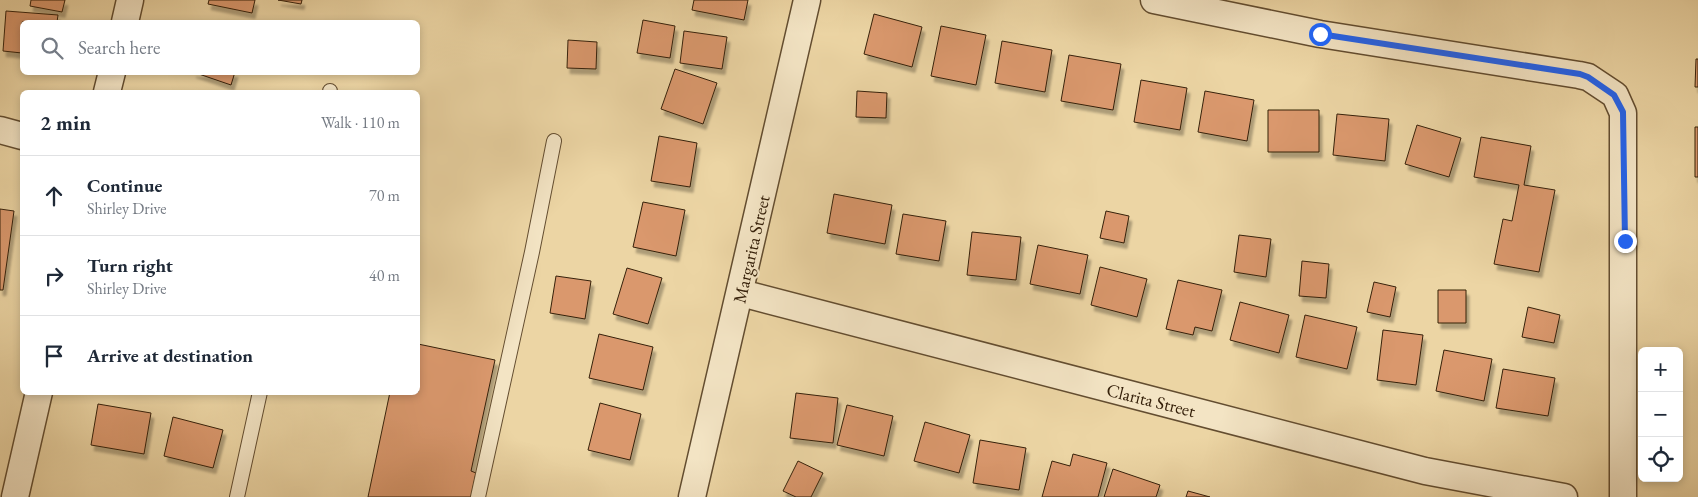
<!DOCTYPE html>
<meta charset="utf-8">
<style>
:root{--surface:#fff;--page:#f6f6f7;--text:#1f2937;--muted:#747a83;--line:#e0e1e3}
body{margin:0;font-family:"EB Garamond",serif;background:var(--page);color:var(--text)}
.controls{position:absolute;right:15px;bottom:15px;display:grid;overflow:hidden;border-radius:8px;box-shadow:0 2px 8px #0003}
.controls button{width:45px;height:45px;display:grid;place-items:center;padding:0;border:0;border-bottom:1px solid var(--line);background:var(--surface);color:var(--text);font:25px sans-serif}
.stop{position:absolute;width:15px;height:15px;margin:-11px;border:4px solid #2563eb;border-radius:50%;background:#fff}
.stop.end{background:#2563eb;border-color:#fff;box-shadow:0 1px 5px #0008}
.list{margin:0;padding:0;list-style:none}
h2{display:flex;justify-content:space-between;align-items:center;height:65px;margin:0;padding:0 20px;font-size:21px}
h2 small{font-size:16px;font-weight:400;color:var(--muted)}
.list li{display:grid;grid-template-columns:32px 1fr auto;gap:15px;align-items:center;box-sizing:border-box;height:80px;padding:0 20px;border-top:1px solid var(--line)}
.list b{display:block;font-size:19px;white-space:nowrap}
.list p{margin:0;font-size:16px;white-space:nowrap;color:var(--muted)}
.list em{font-size:16px;font-style:normal;color:var(--muted)}
.icon{flex:none;width:28px;height:28px;fill:none;stroke:currentColor;stroke-width:2;stroke-linecap:round;stroke-linejoin:round}
.map{position:relative;flex:none;width:1698px;height:497px;overflow:hidden}
.search{position:absolute;background:var(--surface);box-shadow:0 2px 8px #0003;left:20px;top:20px;width:400px;height:55px;display:flex;align-items:center;gap:12px;box-sizing:border-box;padding:0 18px;border-radius:8px;color:var(--muted);font-size:19px}
.panel{position:absolute;background:var(--surface);box-shadow:0 2px 8px #0003;left:20px;top:90px;width:400px;height:305px;border-radius:8px}
.map>svg:first-child{display:block}
</style>
<div class="map">
<svg width="1698" height="497" viewBox="0 0 1698 497">
<defs>
<filter id="shadow"><feDropShadow dx="3" dy="5.5" stdDeviation="1" flood-color="#0004"/></filter>
</defs>
<rect width="100%" height="100%" fill="#ecd5a4"/>
<filter id="stains"><feTurbulence type="fractalNoise" baseFrequency=".004" numOctaves="4"/><feColorMatrix values="0 0 0 0 .2 0 0 0 0 .09 0 0 0 0 .02 0 0 0 .5 -.17"/></filter>
<radialGradient id="worn" r=".72"><stop offset=".6" stop-color="#630" stop-opacity="0"/><stop offset="1" stop-color="#630" stop-opacity=".3"/></radialGradient>
<path fill="#da986d" stroke="#35200a" filter="url(#shadow)" d="M31,0h34l-3,12 -32,-6z
M209,0h46l-3,13 -44,-9z
M278,0h24l-1,4z
M694,0h54l-4,20 -52,-10z
M6,11l52,4 -1,7h-35v31l-19,-2z
M874,14l48,13 -10,40 -48,-13z
M643,20l32,6 -5,32 -33,-5z
M941,26l45,9 -10,50 -45,-9z
M684,31l43,6 -5,32 -42,-6z
M568,40l29,2 -1,27 -29,-1z
M1002,41l50,9 -7,42 -50,-9z
M1069,55l52,9 -8,46 -52,-9z
M1696,59h2v28h-3z
M675,69l42,14 -14,41 -42,-15z
M193,72h42l-4,13z
M1141,80l46,8 -7,42 -46,-8z
M857,91l30,2 -1,25 -30,-1z
M1205,91l49,9 -7,41 -49,-9z
M1268,110h51v42h-51z
M1337,114l52,5 -4,42 -52,-6z
M1417,125l44,13 -12,39 -44,-13z
M1695,127h3v50h-3z
M659,136l38,7 -7,44 -39,-6z
M1481,137l50,9 -7,39 31,5 -16,82 -45,-8 9,-45 9,2 7,-36 -45,-8z
M834,194l58,11 -7,39 -58,-11z
M643,202l42,8 -9,46 -43,-9z
M0,209l14,2 -11,79h-3z
M1106,211l23,5 -5,27 -24,-5z
M903,214l43,7 -7,40 -43,-7z
M972,232l49,5 -5,43 -49,-5z
M1239,235l32,4 -5,38 -32,-5z
M1038,245l50,10 -8,39 -50,-10z
M1302,261l27,3 -3,34 -27,-2z
M1100,267l47,12 -10,38 -46,-12z
M627,268l35,10 -14,46 -35,-10z
M556,276l35,5 -6,38 -35,-6z
M1178,280l44,10 -10,41 -17,-4 -2,8 -27,-6z
M1374,282l22,5 -6,30 -23,-5z
M1438,290h28v33h-28z
M1240,302l49,13 -10,38 -49,-13z
M1528,307l32,8 -6,28 -32,-6z
M1305,315l52,12 -10,42 -51,-12z
M1383,330l40,5 -7,50 -39,-5z
M599,334l54,13 -10,43 -54,-12z
M418,344l77,16 -24,111 5,2 -5,24h-103l22,-105h28z
M1444,350l48,9 -8,42 -48,-10z
M1503,369l52,9 -7,38 -52,-8z
M796,393l42,5 -5,45 -43,-5z
M600,403l41,11 -11,46 -42,-10z
M98,404l53,9 -7,41 -53,-9z
M847,405l46,11 -9,40 -47,-11z
M173,417l50,13 -10,38 -49,-12z
M925,422l45,13 -11,38 -45,-12z
M980,440l46,8 -7,42 -46,-7z
M1073,454l34,9 -9,34h-56l10,-36 18,5z
M798,461l25,12 -12,24h-15l-13,-6z
M1113,469l47,16 -4,12h-52z
M1188,491l22,6h-24z"/>
<g fill="none" stroke-linecap="round" stroke-linejoin="round">
<defs>
<path id="lane" d="M330,92v-1
M237,497l23,-105
M478,497l54,-245 22,-111"/>
<path id="street" d="M1154,0l166,34 259,41 9,2 27,18 8,18v384
M125,22l5,-22
M107,92l5,-20
M0,130l22,6
M741,293l684,178 139,26
M15,497l24,-105
M692,497l115,-497"/>
</defs>
<use href="#lane" stroke="#634d30" stroke-width="16"/>
<use href="#street" stroke="#634d30" stroke-width="29"/>
<use href="#lane" stroke="#f3e4c4" stroke-width="14"/>
<use href="#street" stroke="#f3e4c4" stroke-width="26"/>
</g>
<g fill="none" stroke-linecap="round" stroke-linejoin="round">
<path stroke="#2563eb" stroke-width="6" d="M1320,34l260,40 8,3 26,18 9,17 2,129"/>
</g>
<g text-anchor="middle" dominant-baseline="central" stroke-width="4.5" stroke-linejoin="round" paint-order="stroke">
<g font-size="18" fill="#35200a" stroke="#f3e4c4">
<text transform="translate(751 249) rotate(-77)">Margarita Street</text>
<text transform="translate(1151 400) rotate(14)">Clarita Street</text>
</g>
</g>
<rect width="100%" height="100%" filter="url(#stains)"/>
<rect width="100%" height="100%" fill="url(#worn)"/>
</svg>
<div class="controls">
<button>+</button>
<button>−</button>
<button><svg class="icon" aria-label="locate" viewBox="0 0 24 24"><circle cx="12" cy="12" r="6"/><path d="M12 2v4M12 18v4M2 12h4M18 12h4"/></svg></button>
</div>
<div class="stop" style="left:1320px;top:34px"></div>
<div class="stop end" style="left:1625px;top:241px"></div>
<div class="search"><svg class="icon" aria-label="search" viewBox="0 0 24 24"><circle cx="10" cy="10" r="6"/><path d="M15 15l6 6"/></svg>Search here</div>
<section class="panel">
<h2>2 min<small>Walk · 110 m</small></h2>
<ul class="list">
<li><svg class="icon" aria-label="ahead" viewBox="0 0 24 24"><path d="M12 20V5M6 11l6-6 6 6"/></svg><div><b>Continue</b><p>Shirley Drive</p></div><em>70 m</em></li>
<li><svg class="icon" aria-label="right" viewBox="0 0 24 24"><path d="M7 20v-9h11M14 6l5 5-5 5"/></svg><div><b>Turn right</b><p>Shirley Drive</p></div><em>40 m</em></li>
<li><svg class="icon" aria-label="arrive" viewBox="0 0 24 24"><path d="M6 21V4h12l-3 4 3 4H6"/></svg><div><b>Arrive at destination</b></div></li>
</ul>
</section>
</div>
